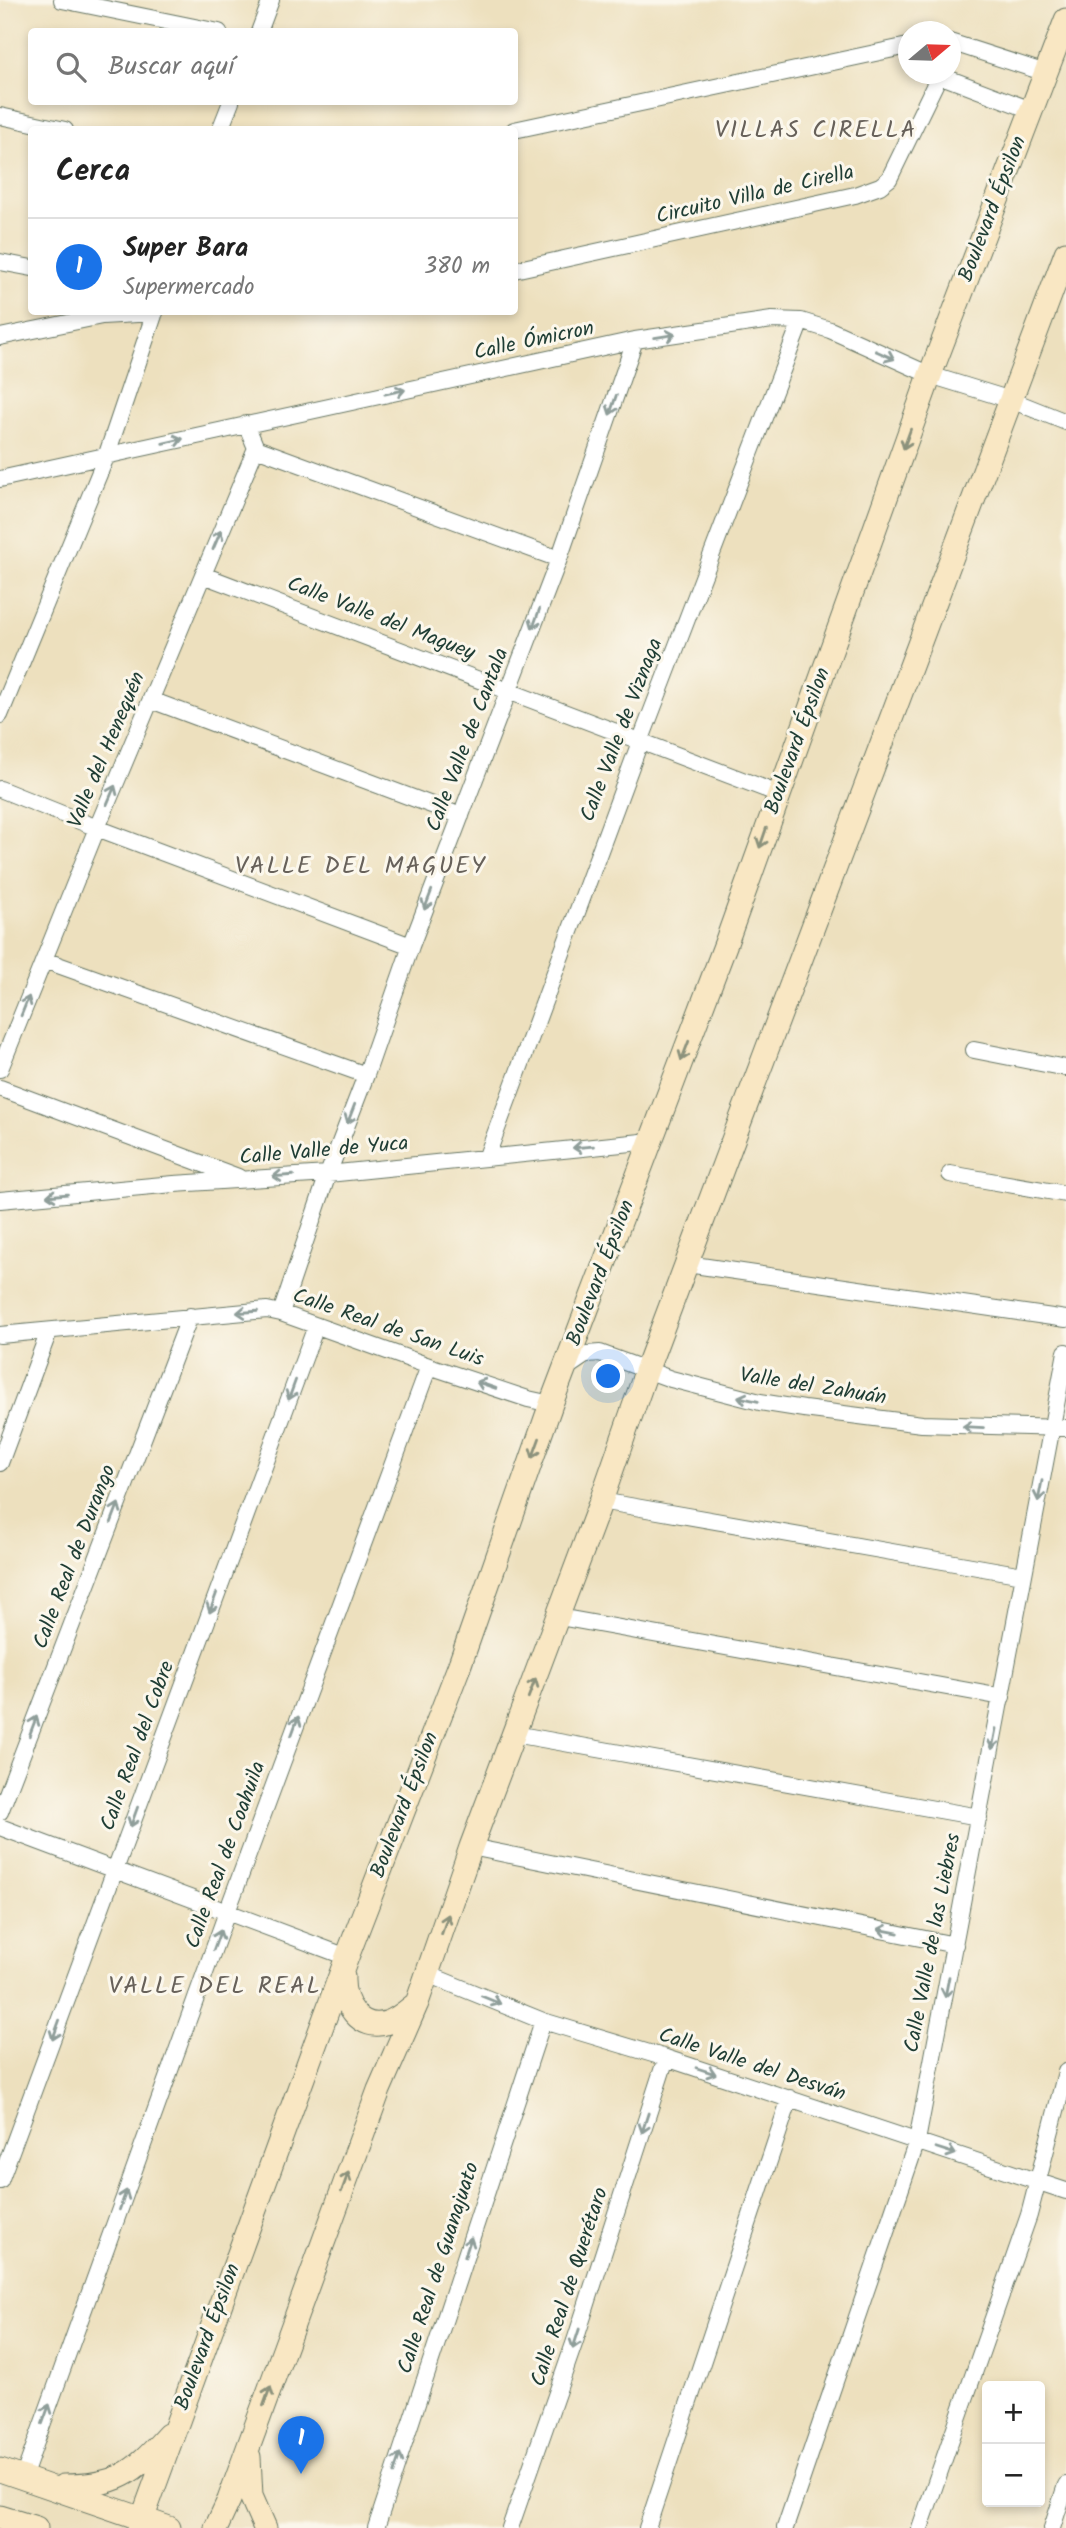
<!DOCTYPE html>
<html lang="es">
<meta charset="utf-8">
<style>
:root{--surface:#fff;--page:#f2f2f2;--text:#222;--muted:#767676;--line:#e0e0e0;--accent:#1a73e8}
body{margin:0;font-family:Kalam,sans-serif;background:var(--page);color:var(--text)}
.controls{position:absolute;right:21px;bottom:21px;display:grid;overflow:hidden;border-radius:7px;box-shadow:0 4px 10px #0003}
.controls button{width:63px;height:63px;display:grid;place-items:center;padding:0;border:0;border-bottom:2px solid var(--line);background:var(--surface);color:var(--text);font:35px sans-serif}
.compass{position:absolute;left:898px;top:21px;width:63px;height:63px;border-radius:50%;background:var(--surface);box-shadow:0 4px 10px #0003;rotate:71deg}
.you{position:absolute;left:609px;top:1377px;width:24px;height:24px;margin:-18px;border:5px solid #fff;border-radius:50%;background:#1a73e8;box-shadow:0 0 0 10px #1a73e833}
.badge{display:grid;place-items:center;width:46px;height:46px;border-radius:50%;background:var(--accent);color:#fff;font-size:23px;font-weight:700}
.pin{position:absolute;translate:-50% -58px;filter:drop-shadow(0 2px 4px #0008)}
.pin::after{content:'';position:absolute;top:37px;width:24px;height:21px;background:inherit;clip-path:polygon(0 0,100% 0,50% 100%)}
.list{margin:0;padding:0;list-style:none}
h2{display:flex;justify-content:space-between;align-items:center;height:91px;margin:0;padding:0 28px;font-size:30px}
h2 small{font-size:23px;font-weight:400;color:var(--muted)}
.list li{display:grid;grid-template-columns:46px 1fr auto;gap:21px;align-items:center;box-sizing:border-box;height:98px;padding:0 28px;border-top:2px solid var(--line)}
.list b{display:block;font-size:26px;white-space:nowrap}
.list p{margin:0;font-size:23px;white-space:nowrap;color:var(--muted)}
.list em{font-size:23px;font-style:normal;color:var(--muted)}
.icon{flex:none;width:38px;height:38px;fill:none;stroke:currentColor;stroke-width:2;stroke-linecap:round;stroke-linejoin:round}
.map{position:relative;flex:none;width:1066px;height:2528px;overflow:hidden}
.search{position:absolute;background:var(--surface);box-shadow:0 4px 10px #0003;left:28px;top:28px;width:490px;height:77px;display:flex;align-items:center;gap:18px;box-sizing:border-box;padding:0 24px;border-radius:7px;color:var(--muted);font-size:26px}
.panel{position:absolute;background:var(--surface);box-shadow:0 4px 10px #0003;left:28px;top:126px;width:490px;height:189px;border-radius:7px}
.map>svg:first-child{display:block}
</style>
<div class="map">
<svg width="1066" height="2528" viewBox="0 0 1066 2528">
<rect width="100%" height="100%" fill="#fbf7ec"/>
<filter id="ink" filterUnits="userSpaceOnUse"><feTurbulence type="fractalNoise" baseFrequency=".0143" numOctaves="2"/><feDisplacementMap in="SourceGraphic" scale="14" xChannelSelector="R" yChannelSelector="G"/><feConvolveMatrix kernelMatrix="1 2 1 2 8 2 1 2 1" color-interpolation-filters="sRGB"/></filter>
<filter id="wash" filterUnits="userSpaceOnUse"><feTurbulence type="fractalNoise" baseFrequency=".00686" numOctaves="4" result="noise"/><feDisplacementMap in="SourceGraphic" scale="28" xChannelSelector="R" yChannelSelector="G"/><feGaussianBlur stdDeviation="1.57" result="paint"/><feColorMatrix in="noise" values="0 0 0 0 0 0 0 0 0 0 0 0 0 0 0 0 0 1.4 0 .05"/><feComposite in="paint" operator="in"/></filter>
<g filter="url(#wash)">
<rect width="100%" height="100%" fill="#ede0be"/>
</g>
<g filter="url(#ink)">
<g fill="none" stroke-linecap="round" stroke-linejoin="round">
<defs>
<path id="street" d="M62,0l157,32
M259,32l12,-32
M950,42l96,31
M939,75l92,35
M0,116l65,14
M220,130l11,-28
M514,130l394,-84
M0,262l32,6
M514,270l341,-75 25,-9 9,-7 51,-105
M0,337l102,-21 53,-3
M246,424l10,24 303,111
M0,479l635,-139 137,-20 29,1 29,9 100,45 81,25 55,22
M203,575l576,219
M151,700l310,116
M0,715l106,-258 49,-145
M0,789l97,39 314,118
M44,960l322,115
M974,1050l92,18
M0,1069l97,-241 159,-380
M0,1088l238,89
M487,1156l153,-414 161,-421
M950,1174l116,20
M0,1200l174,-16 154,-10 323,-33
M687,1264l379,55
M281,1313l47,-139 38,-99 45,-129 148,-387 76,-219
M0,1335l267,-25 14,3 148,53 99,33 23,5
M565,1369l22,-15 13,-1 71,26 89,23 44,7 118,15 144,4
M0,1463l49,-132
M601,1501l422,74
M559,1617l443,80
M514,1734l465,83
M0,1812l190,-496
M0,1827l347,130
M471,1847l484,98
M427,1974l116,47 123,37 400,133
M0,2181l316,-855
M23,2478l204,-566 202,-546
M376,2528l167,-507
M510,2528l65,-187 91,-283
M647,2528l143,-430
M785,2528l132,-387 149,-789
M920,2528l109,-313 37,-143
M1052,2528l14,-43"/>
<path id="secondary" d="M343,1977c-1,25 16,56 46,45 11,-4 19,-12 28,-19
M249,2457l2,39 14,32
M0,2470l169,58
M63,2486c54,0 70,-12 105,-51
M0,2517l36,11
M139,2528l208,-571 113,-293 91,-260 175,-461 204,-568 136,-355
M216,2528l13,-28 150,-410 38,-87 54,-156 130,-346 46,-132 419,-1116"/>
</defs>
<use href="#street" stroke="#677664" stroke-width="18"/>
<use href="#secondary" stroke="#677664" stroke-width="25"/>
<use href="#street" stroke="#fff" stroke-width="16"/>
<use href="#secondary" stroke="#f9e7c3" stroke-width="23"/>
</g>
<defs><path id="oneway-shaft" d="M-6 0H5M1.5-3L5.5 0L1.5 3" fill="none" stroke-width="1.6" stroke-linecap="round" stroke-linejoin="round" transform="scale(1.75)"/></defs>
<g stroke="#8f9e9a">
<use href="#oneway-shaft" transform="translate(665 336) rotate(-9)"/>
<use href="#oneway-shaft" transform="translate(885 355) rotate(24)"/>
<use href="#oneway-shaft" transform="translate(395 392) rotate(-12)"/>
<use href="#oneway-shaft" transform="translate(613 405) rotate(109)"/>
<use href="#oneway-shaft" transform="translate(173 441) rotate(-13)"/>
<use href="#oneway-shaft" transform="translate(217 540) rotate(-67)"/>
<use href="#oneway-shaft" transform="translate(536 619) rotate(110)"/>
<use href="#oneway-shaft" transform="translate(111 795) rotate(-67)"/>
<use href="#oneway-shaft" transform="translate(428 900) rotate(111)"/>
<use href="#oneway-shaft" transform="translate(25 1006) rotate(-68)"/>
<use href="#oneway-shaft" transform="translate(351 1114) rotate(111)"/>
<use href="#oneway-shaft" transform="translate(583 1147) rotate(175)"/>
<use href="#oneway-shaft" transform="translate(283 1176) rotate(176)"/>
<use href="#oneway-shaft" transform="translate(57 1195) rotate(175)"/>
<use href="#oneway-shaft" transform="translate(247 1312) rotate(176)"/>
<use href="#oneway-shaft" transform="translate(486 1385) rotate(-161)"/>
<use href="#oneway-shaft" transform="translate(292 1390) rotate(110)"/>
<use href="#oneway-shaft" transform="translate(748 1399) rotate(-167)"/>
<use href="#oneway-shaft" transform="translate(973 1427) rotate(-177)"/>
<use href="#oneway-shaft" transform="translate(1040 1491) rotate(101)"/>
<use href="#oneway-shaft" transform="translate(115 1513) rotate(-69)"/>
<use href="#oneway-shaft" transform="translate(213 1603) rotate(110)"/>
<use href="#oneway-shaft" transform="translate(33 1726) rotate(-69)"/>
<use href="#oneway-shaft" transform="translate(295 1726) rotate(-70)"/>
<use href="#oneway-shaft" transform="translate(994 1739) rotate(101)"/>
<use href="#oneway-shaft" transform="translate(134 1817) rotate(110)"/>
<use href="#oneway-shaft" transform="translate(888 1931) rotate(-169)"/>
<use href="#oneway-shaft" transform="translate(217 1940) rotate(-70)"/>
<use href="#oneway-shaft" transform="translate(947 1987) rotate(101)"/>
<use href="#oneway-shaft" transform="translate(491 2000) rotate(22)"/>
<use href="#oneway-shaft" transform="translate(56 2030) rotate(110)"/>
<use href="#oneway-shaft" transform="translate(706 2071) rotate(18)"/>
<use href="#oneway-shaft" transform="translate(645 2123) rotate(108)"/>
<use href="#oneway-shaft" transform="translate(946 2151) rotate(18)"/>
<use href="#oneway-shaft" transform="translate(123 2200) rotate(-70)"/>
<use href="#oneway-shaft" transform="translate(468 2247) rotate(-72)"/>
<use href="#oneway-shaft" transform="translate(576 2339) rotate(108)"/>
<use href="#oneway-shaft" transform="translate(46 2414) rotate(-70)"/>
<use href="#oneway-shaft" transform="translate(397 2463) rotate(-72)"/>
</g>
<g stroke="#8c927c">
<use href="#oneway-shaft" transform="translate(907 439) rotate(110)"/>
<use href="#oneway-shaft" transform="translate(763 838) rotate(109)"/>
<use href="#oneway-shaft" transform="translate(685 1051) rotate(111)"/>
<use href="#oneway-shaft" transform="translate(536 1448) rotate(110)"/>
<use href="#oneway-shaft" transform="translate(532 1688) rotate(-69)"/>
<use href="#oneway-shaft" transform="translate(445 1924) rotate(-71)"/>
<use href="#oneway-shaft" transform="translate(345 2182) rotate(-70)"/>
<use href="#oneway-shaft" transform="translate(267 2396) rotate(-70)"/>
</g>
</g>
<g text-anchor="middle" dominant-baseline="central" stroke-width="6" stroke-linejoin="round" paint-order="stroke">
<g font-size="21" fill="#1f3d34" stroke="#fbf7ec">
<text transform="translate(755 195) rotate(-13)">Circuito Villa de Cirella</text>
<text transform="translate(993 209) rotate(-69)">Boulevard Épsilon</text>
<text transform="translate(534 341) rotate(-12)">Calle Ómicron</text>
<text transform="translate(381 619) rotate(21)">Calle Valle del Maguey</text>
<text transform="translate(622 730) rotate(-69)">Calle Valle de Viznaga</text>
<text transform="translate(468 740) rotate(-69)">Calle Valle de Cantala</text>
<text transform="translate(798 741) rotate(-70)">Boulevard Épsilon</text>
<text transform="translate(107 750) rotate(-67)">Valle del Henequén</text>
<text transform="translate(324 1151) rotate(-5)">Calle Valle de Yuca</text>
<text transform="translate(601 1273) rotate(-69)">Boulevard Épsilon</text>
<text transform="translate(388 1328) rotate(19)">Calle Real de San Luis</text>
<text transform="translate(813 1387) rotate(9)">Valle del Zahuán</text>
<text transform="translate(75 1557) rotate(-69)">Calle Real de Durango</text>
<text transform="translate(138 1746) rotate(-70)">Calle Real del Cobre</text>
<text transform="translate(405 1805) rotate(-69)">Boulevard Épsilon</text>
<text transform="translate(226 1855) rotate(-70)">Calle Real de Coahuila</text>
<text transform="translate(933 1943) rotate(-79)">Calle Valle de las Liebres</text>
<text transform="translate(752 2065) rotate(18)">Calle Valle del Desván</text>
<text transform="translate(439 2268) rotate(-72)">Calle Real de Guanajuato</text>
<text transform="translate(570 2287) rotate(-72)">Calle Real de Querétaro</text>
<text transform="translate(208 2337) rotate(-70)">Boulevard Épsilon</text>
</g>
<g font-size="24" letter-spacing="2" fill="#67615a" stroke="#fbf7ec">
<text x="816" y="130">VILLAS CIRELLA</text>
<text x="361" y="866">VALLE DEL MAGUEY</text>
<text x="215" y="1986">VALLE DEL REAL</text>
</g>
</g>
</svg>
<div class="controls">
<button>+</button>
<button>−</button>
</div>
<svg class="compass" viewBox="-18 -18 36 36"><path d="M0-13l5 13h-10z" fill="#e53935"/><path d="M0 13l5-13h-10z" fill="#767676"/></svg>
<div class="you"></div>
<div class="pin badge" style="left:301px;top:2474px">1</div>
<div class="search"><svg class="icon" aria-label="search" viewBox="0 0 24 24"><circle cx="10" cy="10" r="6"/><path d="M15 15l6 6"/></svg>Buscar aquí</div>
<section class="panel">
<h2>Cerca<small></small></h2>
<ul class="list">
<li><span class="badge">1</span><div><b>Super Bara</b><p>Supermercado</p></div><em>380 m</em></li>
</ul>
</section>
</div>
